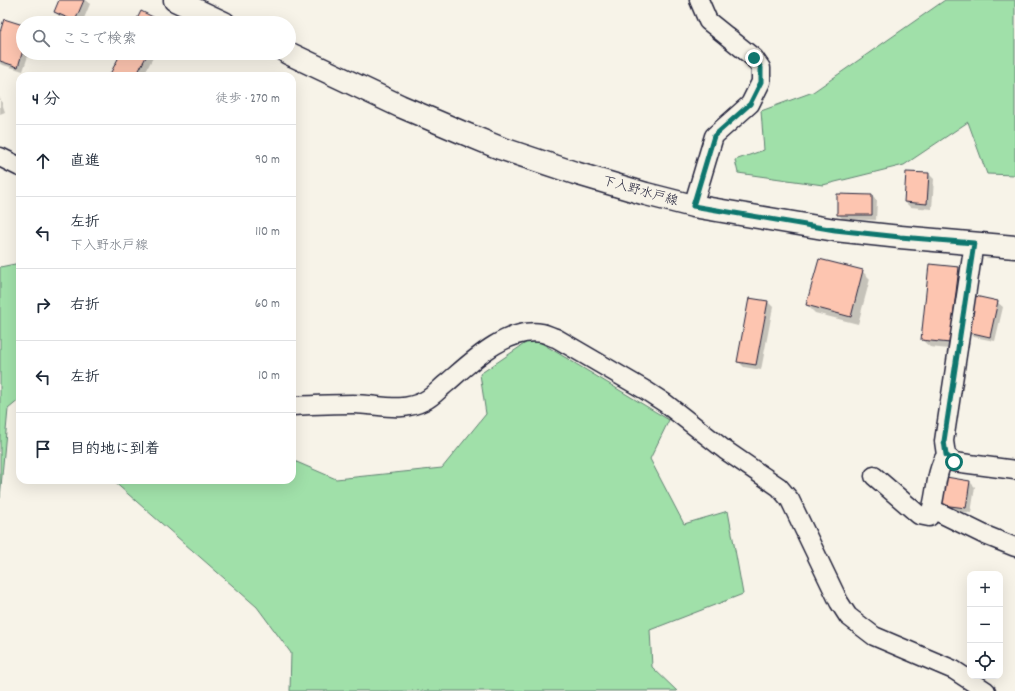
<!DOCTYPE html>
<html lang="ja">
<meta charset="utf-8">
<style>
:root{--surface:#fff;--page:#f6f6f7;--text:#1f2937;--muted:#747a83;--line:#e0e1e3}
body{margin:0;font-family:Dekko,"Klee One",sans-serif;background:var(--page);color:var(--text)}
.controls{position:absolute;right:12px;bottom:12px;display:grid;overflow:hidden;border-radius:8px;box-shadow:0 4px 16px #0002}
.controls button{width:36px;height:36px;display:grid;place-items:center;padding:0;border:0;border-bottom:1px solid var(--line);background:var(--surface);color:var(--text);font:20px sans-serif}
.stop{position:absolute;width:12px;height:12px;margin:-9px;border:3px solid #0f766e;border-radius:50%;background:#fff}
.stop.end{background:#0f766e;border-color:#fff;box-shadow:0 1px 4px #0008}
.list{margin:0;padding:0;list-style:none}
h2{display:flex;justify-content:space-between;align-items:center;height:52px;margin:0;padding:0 16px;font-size:17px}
h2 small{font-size:13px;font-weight:400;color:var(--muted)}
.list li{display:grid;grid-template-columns:26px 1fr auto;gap:12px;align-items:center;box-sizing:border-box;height:72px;padding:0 16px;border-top:1px solid var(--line)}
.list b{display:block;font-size:15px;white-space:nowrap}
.list p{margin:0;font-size:13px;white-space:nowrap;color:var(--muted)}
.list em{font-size:13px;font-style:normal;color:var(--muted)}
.icon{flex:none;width:22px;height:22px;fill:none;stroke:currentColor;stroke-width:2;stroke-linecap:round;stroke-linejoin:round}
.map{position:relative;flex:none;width:1015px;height:691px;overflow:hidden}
.search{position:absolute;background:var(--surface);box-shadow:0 4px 16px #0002;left:16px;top:16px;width:280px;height:44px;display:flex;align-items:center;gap:10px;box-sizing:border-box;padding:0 14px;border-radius:22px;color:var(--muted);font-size:15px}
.panel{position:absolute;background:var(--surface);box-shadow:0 4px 16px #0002;left:16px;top:72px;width:280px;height:412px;border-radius:12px}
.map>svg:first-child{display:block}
</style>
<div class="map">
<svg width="1015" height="691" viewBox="0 0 1015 691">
<rect width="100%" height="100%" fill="#f7f3e8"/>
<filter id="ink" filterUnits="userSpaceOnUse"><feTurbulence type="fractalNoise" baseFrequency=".025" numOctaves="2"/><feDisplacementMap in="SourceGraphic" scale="8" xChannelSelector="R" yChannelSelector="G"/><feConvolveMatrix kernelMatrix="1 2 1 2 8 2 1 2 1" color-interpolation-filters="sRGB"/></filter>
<g filter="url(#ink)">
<path fill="#a0e0a9" stroke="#618172" d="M945,0h70v175l-28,-1 -19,-52 -64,43 -81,20 -85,-12 -3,-13 29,-10 -3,-39 52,-19z
M20,263v136l-12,10 -8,89v-231z
M533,338l136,82 -19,39 34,65 44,-13 15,83 -93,36 2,37 25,24h-387l1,-38 -34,-46 -145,-127h180v-20l44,19 106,-11 44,-54 -6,-40z"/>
<path fill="#0003" d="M60,0h25l5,4 -8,19h-7l-15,-6 -5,-5z
M23,26v27h6l-6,18 -23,-7v-28z
M122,53h32l1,1 -12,22h-33z
M0,97l5,15 -5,2z
M929,174l5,5 -2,30 -22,-2 -5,-5z
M872,196l5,5 -1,19 -33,-1 -5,-5z
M958,268l8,8 -8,74 -28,-3 -8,-7z
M862,271l8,8 -12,45 -43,-11 -8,-8z
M768,302l5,5 -12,63 -17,-3 -6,-6z
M997,302l6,5 -8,34 -21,-4 -5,-5z
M970,482l5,5 -4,26 -23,-3 -5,-6z"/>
<path fill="#fdc5b0" stroke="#22223b" d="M59,0h25l-9,21 -21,-9z
M141,11l22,11v1h-28z
M4,19l19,6v25l-5,17 -18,-6v-29z
M121,53h27l-12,23h-27z
M906,172l23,1 -2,31 -23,-2z
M837,194l35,1v20h-35z
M819,259l44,11 -12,47 -45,-12z
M929,264l30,3 -9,76 -29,-3z
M975,296l23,5 -8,36 -22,-5z
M749,298l19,3 -12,64 -19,-3z
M946,477l24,4 -4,27 -24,-3z"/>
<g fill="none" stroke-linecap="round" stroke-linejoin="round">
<defs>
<path id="minor" d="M0,157l20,10
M693,206l21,-70 36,-32 11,-22v-14l-7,-10 -46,-37 -9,-21
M292,406c20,-1 41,-2 61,-2 24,0 48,9 71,-3 9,-4 16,-13 24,-19 24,-21 59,-55 94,-49 5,1 10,4 14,5l89,52 20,13 60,47 54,37 11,13 49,102 9,14 26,20 80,34 32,21
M946,455l8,7 61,8
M874,476l45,39 10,2c8,-20 5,-43 17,-62l-2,-14 30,-198
M932,509l53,26 30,12"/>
<path id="major" d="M175,0l49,23
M288,53l112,53 61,26 39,16 75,25 71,21 47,12 142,24 65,7 115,10"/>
</defs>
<use href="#minor" stroke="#22223b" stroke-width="21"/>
<use href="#major" stroke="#22223b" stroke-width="25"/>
<use href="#minor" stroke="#f7f3e8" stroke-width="18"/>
<use href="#major" stroke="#f7f3e8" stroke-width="22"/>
</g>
</g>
<g fill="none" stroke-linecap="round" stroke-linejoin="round" filter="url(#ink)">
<path stroke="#0f766e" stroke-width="5" d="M754,58l7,10v14l-11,22 -36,32 -21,70 142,24 65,7 74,6 -30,198 2,14 8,7"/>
</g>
<g text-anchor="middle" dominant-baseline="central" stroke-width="3" stroke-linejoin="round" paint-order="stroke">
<g font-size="13" fill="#22223b" stroke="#f7f3e8">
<text transform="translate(640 192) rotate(16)">下入野水戸線</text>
</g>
</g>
</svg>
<div class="controls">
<button>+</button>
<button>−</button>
<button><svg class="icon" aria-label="locate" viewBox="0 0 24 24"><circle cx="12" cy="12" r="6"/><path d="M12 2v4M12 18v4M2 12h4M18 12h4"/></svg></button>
</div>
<div class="stop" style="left:954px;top:462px"></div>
<div class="stop end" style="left:754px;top:58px"></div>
<div class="search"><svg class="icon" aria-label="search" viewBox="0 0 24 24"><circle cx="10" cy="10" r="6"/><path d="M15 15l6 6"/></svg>ここで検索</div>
<section class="panel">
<h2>4 分<small>徒歩 · 270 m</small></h2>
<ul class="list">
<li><svg class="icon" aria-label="ahead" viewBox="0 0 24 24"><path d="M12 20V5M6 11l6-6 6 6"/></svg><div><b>直進</b></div><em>90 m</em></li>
<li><svg class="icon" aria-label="left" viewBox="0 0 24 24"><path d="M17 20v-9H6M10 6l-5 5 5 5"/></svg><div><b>左折</b><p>下入野水戸線</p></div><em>110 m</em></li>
<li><svg class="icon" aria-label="right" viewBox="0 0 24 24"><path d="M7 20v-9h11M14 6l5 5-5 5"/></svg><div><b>右折</b></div><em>60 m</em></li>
<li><svg class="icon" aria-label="left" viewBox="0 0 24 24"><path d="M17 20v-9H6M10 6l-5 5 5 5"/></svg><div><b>左折</b></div><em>10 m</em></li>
<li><svg class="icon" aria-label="arrive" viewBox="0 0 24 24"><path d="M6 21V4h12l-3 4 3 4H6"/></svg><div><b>目的地に到着</b></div></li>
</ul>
</section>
</div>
